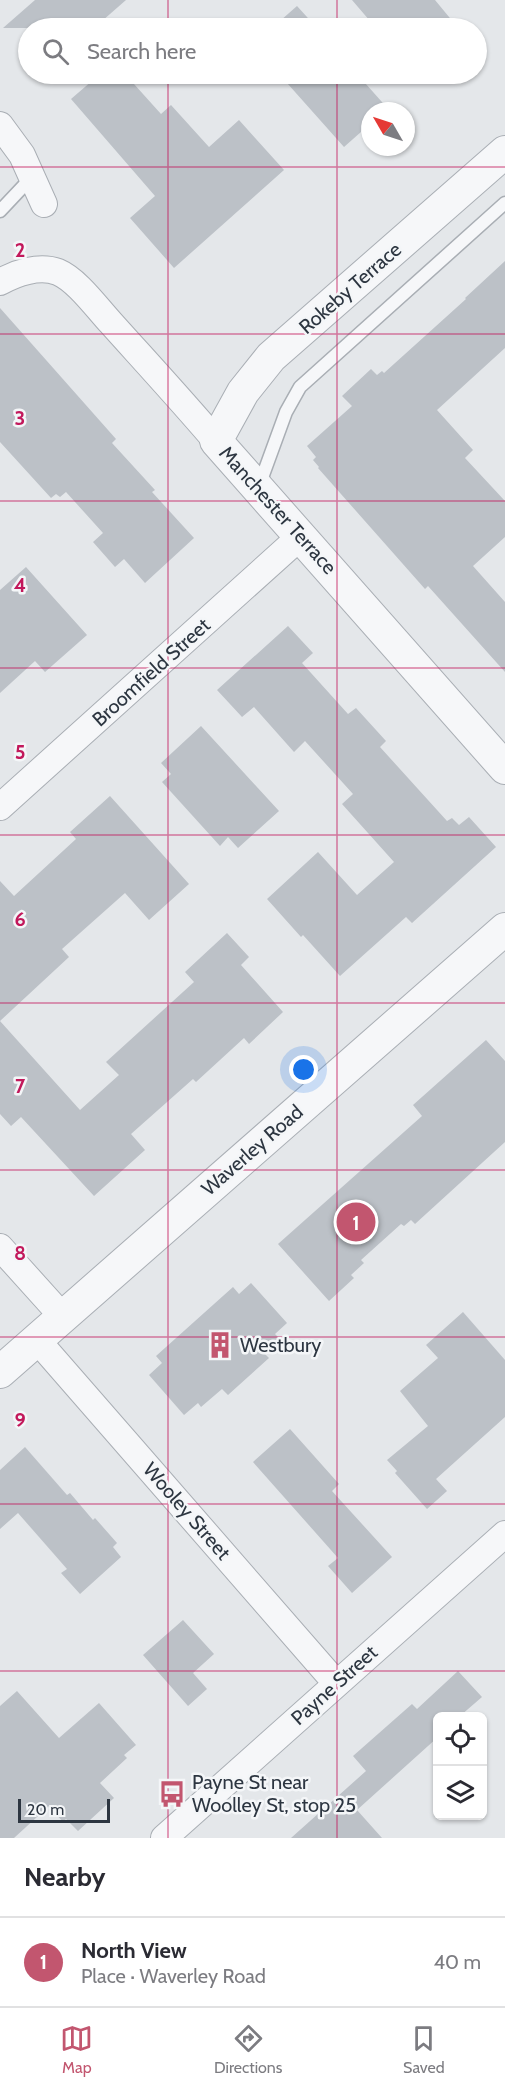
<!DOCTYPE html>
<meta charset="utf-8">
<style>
:root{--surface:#fff;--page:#f2f2f3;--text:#2b2b33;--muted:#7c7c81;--line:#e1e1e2;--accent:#c2566f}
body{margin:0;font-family:Cabin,sans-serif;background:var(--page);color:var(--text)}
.controls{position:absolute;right:18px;bottom:18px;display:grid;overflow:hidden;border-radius:9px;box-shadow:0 2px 4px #0004}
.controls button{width:54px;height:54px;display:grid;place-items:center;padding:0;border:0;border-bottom:2px solid var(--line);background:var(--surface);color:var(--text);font:30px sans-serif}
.compass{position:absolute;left:361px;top:102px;width:54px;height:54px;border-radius:50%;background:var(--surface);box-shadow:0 2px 4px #0004;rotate:309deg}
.scale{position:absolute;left:18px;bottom:15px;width:92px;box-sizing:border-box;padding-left:6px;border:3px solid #2d3641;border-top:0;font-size:16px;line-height:21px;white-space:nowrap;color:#2d3641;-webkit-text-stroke:4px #f4f6f8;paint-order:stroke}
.you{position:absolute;left:304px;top:1070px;width:21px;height:21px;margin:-15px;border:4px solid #fff;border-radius:50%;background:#1a73e8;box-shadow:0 0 0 9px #1a73e833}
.badge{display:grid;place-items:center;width:39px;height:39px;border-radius:50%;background:var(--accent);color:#fff;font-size:20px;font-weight:700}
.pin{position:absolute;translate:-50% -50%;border:3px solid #fff;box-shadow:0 2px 6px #0006}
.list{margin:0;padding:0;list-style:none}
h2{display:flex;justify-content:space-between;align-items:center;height:78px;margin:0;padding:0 24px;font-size:26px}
h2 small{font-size:20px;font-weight:400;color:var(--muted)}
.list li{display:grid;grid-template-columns:39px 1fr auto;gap:18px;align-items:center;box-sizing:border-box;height:90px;padding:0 24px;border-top:2px solid var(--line)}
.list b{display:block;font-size:22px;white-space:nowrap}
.list p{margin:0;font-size:20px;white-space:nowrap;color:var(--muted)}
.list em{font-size:20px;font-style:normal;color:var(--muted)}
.icon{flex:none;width:33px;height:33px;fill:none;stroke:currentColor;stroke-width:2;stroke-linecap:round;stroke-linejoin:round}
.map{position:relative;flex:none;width:505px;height:1838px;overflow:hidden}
.search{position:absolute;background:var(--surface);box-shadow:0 2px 4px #0004;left:18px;right:18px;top:18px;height:66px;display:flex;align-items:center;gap:15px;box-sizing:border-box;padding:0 21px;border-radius:33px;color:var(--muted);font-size:22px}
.sheet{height:168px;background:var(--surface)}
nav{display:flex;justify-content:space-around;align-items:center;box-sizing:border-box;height:84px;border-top:2px solid var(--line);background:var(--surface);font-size:16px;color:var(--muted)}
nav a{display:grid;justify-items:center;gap:3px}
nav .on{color:var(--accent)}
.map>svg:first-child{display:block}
</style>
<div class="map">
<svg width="505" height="1838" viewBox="0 0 505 1838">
<rect width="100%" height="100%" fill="#e4e7ea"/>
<path fill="#bcc1c7" d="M35,0h91l-32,28h-91z
M352,0h83l19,23 -7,5h-71z
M297,6l20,22h-45z
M100,74h25l36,40 10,-9 38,42 30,-27 45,50 -110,98 -44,-50 25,-22 -84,-97z
M279,74h78l33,37h-20v13l-26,23z
M505,261v87l-68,62 36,40 -8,8 40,43v36l-32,29 32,36v70l-77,-86 -3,3 -107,-121 1,-1 -6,-7 3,-3 -9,-11 45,-40 -10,-10 29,-27 6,6 5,-4 2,2 82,-74 -1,-1z
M0,308l116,131 -4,4 43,47 -3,2 42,46 -49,45 -21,-24 -9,8 -22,-25 10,-9 -37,-41 -6,5 -4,-3 -5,4 -51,-56z
M26,567l61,68 -42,37 -10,-11 -35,32v-103z
M288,626l25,27 -11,10 46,51 8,-6 30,33 -6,6 67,74 5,-3 7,7 10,-8 27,30 -84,76 -6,-6 -66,59 -37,-41 -2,2 -34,-38 51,-47 39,43 37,-33 -52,-58 11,-10 -48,-53 -11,11 -40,-45 -12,10 -25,-27z
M201,726l78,85 -41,37 -10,-11 -8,9 -58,-64 9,-8 -10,-11z
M110,796l79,88 -40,36 -24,-27 -63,56 7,8 -69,64v-140l14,15 62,-57 -6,-7z
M227,933l22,24 -8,8 42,47 -34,32 -5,-6 -48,44 -3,-3 -62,55 14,16 -51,46 -73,-79 -10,9 -11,-12v-93l80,89 39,-35 -13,-13 88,-80 -9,-10z
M486,1040l19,21v81l-90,82 -4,-4 -7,6 -3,-2 -40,36 3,3 -13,12 3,3 -25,23 -51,-57 144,-128 -9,-11z
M251,1283l36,40 -12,11 4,4 -16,14 6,6 -41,37 -6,-6 -21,18 -3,-4 -14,12 -35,-40 13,-12 -6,-7 77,-69 6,7z
M463,1312l42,48v57l-69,62 11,12 -20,18 -32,-36 2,-2 -10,-11 41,-34 -28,-35 38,-33 -12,-13z
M290,1429l49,55 -7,7 60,66 -40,36 -24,-27 10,-8 -85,-96z
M25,1447l42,48 3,-2 23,27 2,-2 22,25 -4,4 8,10 -41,37 -19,-21 6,-4 -49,-56 -18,16v-59z
M183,1620l31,34 -21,19 14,16 -19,17 -45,-51z
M458,1671l24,26 -22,19h-22v21l-81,73 25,28h-91l75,-67 -13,-15 59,-52 5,5z
M17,1691l42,47 40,-35 37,42 -12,10 3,3 -27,25 14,15 -36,33 -12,-12 -3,3 -14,-16 -35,32h-14v-132z"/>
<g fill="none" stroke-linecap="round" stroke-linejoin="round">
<defs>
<path id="service" d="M0,211l32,-34
M259,486l27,-74 14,-25 205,-184"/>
<path id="minor" d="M0,125l22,30 22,49
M0,282c16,-9 39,-17 58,-10 19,8 39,36 53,51 35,39 71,78 105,118
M0,807l301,-271
M0,1247l63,70
M37,1340l299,343
M164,1838l341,-304"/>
<path id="tertiary" d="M505,152l-234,205 -28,35 -27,49 289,327
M0,1372l505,-443"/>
</defs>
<use href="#service" stroke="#a9aeb4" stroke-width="15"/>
<use href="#minor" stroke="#a9aeb4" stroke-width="28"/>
<use href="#tertiary" stroke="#a9aeb4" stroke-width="34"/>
<use href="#service" stroke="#f6f7f9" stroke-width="12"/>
<use href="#minor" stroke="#f6f7f9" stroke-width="26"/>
<use href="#tertiary" stroke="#f6f7f9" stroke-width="32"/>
</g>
<path fill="none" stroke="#c2185b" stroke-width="1.5" stroke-opacity="0.55" d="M168,0v28M337,0v28M168,74v1764M337,74v1764M0,167h505M0,334h505M0,501h505M0,668h505M0,835h505M0,1003h505M0,1170h505M0,1337h505M0,1504h505M0,1671h505"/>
<defs>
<symbol id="building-bare" viewBox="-9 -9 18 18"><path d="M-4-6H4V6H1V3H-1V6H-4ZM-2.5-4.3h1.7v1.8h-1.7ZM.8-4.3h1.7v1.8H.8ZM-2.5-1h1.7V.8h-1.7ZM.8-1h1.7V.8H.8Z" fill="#c2566f" stroke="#f4f6f8" stroke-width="2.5" paint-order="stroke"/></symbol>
<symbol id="bus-bare" viewBox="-9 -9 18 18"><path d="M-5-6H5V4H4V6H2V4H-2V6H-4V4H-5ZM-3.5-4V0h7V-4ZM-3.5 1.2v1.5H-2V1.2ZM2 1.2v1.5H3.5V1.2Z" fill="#c2566f" stroke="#f4f6f8" stroke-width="2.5" paint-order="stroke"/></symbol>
</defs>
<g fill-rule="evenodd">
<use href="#building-bare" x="201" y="1326" width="38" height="38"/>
<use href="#bus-bare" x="153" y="1775" width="38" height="38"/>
</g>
<g text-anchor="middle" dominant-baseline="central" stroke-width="5" stroke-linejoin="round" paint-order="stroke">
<g font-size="20" fill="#2d3641" stroke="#f4f6f8">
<text transform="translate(350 288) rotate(-41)">Rokeby Terrace</text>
<text transform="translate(278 510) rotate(48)">Manchester Terrace</text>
<text transform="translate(151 672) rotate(-42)">Broomfield Street</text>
<text transform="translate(252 1150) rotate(-41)">Waverley Road</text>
<text transform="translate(187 1511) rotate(49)">Wooley Street</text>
<text transform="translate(334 1685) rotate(-42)">Payne Street</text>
</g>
<g font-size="20" fill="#2d3641" stroke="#f4f6f8" text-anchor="start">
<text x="240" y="1345">Westbury</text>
<text x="192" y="1782">Payne St near<tspan x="192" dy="23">Woolley St, stop 25</tspan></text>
</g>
</g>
<g font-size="20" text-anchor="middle" font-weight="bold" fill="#c2185b" stroke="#f4f6f8" stroke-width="5" stroke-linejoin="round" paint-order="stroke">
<text x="20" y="257">2</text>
<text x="20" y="425">3</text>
<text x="20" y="592">4</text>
<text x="20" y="759">5</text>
<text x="20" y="926">6</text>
<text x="20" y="1093">7</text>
<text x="20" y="1260">8</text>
<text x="20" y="1427">9</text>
</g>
</svg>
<div class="controls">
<button><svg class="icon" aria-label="locate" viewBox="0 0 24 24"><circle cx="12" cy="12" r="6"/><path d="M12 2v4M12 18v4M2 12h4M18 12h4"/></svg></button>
<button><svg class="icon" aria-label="layers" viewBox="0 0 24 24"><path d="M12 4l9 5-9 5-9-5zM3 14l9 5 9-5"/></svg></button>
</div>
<svg class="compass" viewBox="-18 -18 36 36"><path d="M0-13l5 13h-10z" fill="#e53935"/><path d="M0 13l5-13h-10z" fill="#7c7c81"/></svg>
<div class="scale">20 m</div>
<div class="you"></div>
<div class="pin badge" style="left:356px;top:1222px">1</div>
<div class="search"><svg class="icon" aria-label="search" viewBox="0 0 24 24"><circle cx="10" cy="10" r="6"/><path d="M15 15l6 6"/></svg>Search here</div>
</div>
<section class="sheet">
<h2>Nearby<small></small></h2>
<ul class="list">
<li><span class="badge">1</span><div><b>North View</b><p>Place · Waverley Road</p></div><em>40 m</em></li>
</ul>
</section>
<nav>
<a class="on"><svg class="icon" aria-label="map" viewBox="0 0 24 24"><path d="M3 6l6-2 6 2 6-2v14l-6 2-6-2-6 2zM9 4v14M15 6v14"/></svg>Map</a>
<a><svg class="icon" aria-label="directions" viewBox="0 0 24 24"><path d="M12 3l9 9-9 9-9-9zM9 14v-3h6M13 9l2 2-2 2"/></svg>Directions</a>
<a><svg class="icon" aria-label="saved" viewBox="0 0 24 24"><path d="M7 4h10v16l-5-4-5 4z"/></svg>Saved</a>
</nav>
